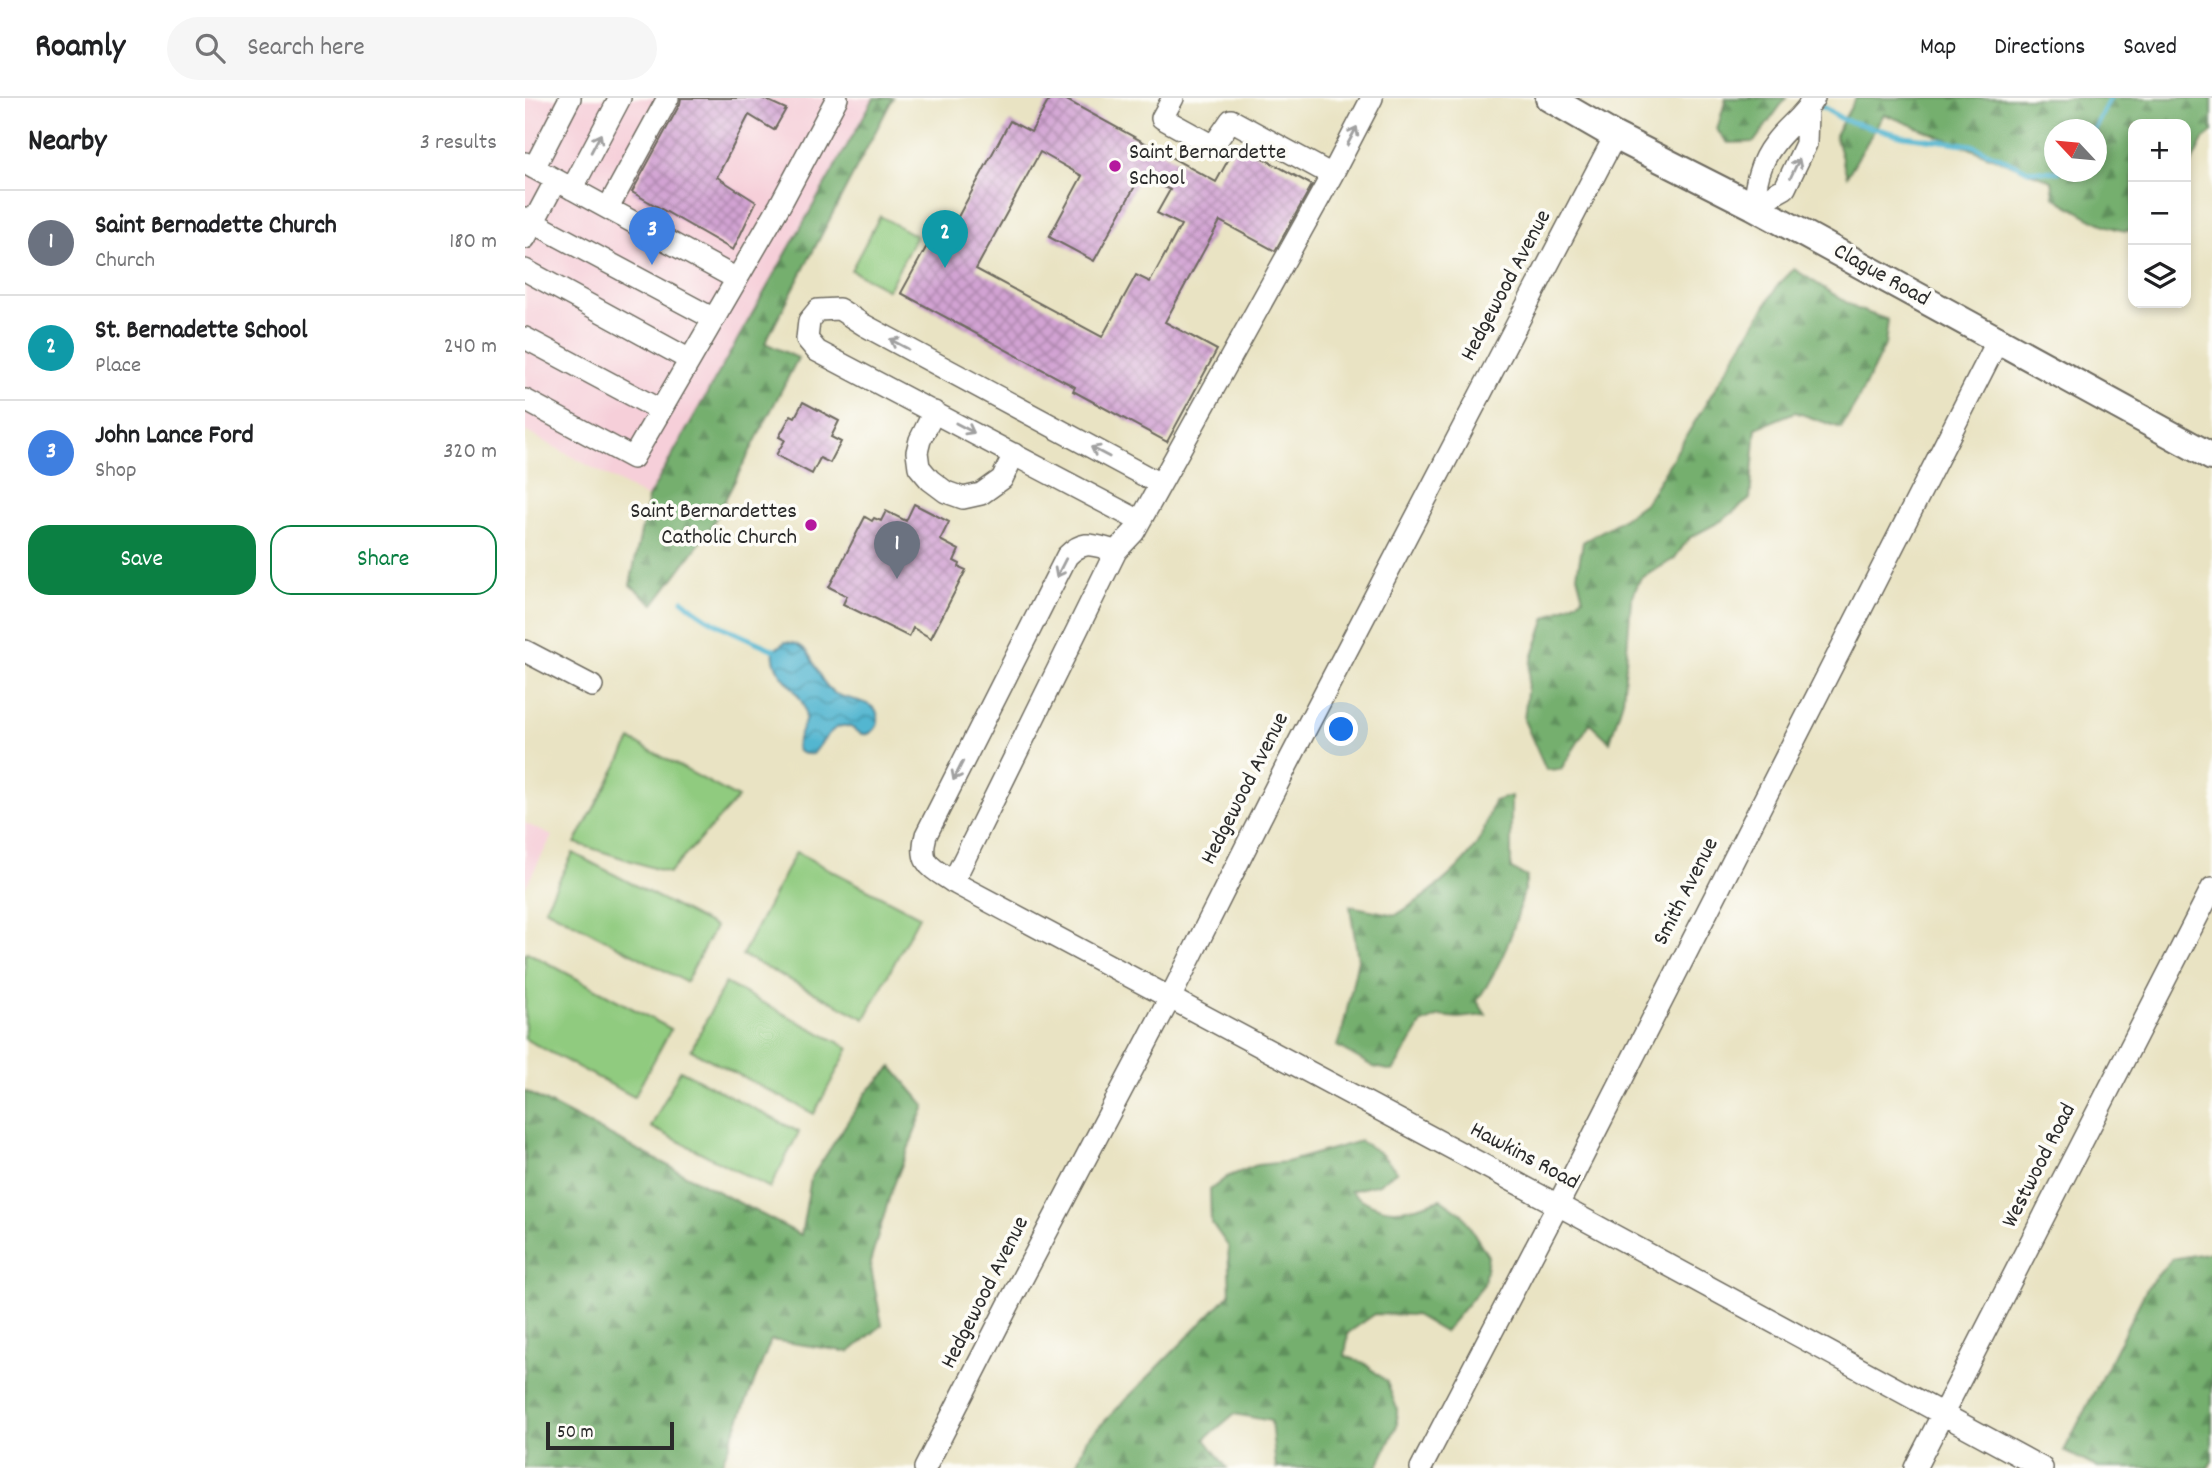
<!DOCTYPE html>
<meta charset="utf-8">
<style>
:root{--surface:#fff;--page:#f6f6f6;--text:#202124;--muted:#757577;--line:#e0e0e0;--accent:#0b8043}
body{margin:0;font-family:Dekko,sans-serif;background:var(--page);color:var(--text)}
.controls{position:absolute;right:21px;top:21px;display:grid;overflow:hidden;border-radius:14px;box-shadow:0 4px 10px #0003}
.controls button{width:63px;height:63px;display:grid;place-items:center;padding:0;border:0;border-bottom:2px solid var(--line);background:var(--surface);color:var(--text);font:35px sans-serif}
.compass{position:absolute;left:1519px;top:21px;width:63px;height:63px;border-radius:50%;background:var(--surface);box-shadow:0 4px 10px #0003;rotate:296deg}
.scale{position:absolute;left:21px;bottom:18px;width:128px;box-sizing:border-box;padding-left:7px;border:4px solid #2b2b2b;border-top:0;font-size:19px;line-height:24px;white-space:nowrap;color:#2b2b2b;-webkit-text-stroke:5px #fdfcf7;paint-order:stroke}
.you{position:absolute;left:817px;top:632px;width:24px;height:24px;margin:-18px;border:5px solid #fff;border-radius:50%;background:#1a73e8;box-shadow:0 0 0 10px #1a73e833}
.badge{display:grid;place-items:center;width:46px;height:46px;border-radius:50%;background:var(--accent);color:#fff;font-size:23px;font-weight:700}
.pin{position:absolute;translate:-50% -58px;filter:drop-shadow(0 2px 4px #0008)}
.pin::after{content:'';position:absolute;top:37px;width:24px;height:21px;background:inherit;clip-path:polygon(0 0,100% 0,50% 100%)}
.list{margin:0;padding:0;list-style:none}
h2{display:flex;justify-content:space-between;align-items:center;height:91px;margin:0;padding:0 28px;font-size:30px}
h2 small{font-size:23px;font-weight:400;color:var(--muted)}
.list li{display:grid;grid-template-columns:46px 1fr auto;gap:21px;align-items:center;box-sizing:border-box;height:105px;padding:0 28px;border-top:2px solid var(--line)}
.list b{display:block;font-size:26px;white-space:nowrap}
.list p{margin:0;font-size:23px;white-space:nowrap;color:var(--muted)}
.list em{font-size:23px;font-style:normal;color:var(--muted)}
.actions{display:flex;gap:14px;padding:21px 28px}
.actions a{flex:1;padding:16px 0;border:2px solid var(--accent);border-radius:21px;text-align:center;font-size:24px;color:var(--accent)}
.actions .main{background:var(--accent);color:#fff}
.icon{flex:none;width:38px;height:38px;fill:none;stroke:currentColor;stroke-width:2;stroke-linecap:round;stroke-linejoin:round}
.map{position:relative;flex:none;width:1687px;height:1370px;overflow:hidden}
header{display:flex;align-items:center;gap:42px;box-sizing:border-box;height:98px;padding:0 35px;background:var(--surface);border-bottom:2px solid var(--line)}
header strong{font-size:33px}
nav{display:flex;gap:38px;margin-inline-start:auto;font-size:24px}
.search{width:490px;height:63px;background:var(--page);display:flex;align-items:center;gap:18px;box-sizing:border-box;padding:0 24px;border-radius:38px;color:var(--muted);font-size:26px}
main{display:flex}
aside{flex:1;background:var(--surface)}
.map>svg:first-child{display:block}
</style>
<header>
<strong>Roamly</strong>
<div class="search"><svg class="icon" aria-label="search" viewBox="0 0 24 24"><circle cx="10" cy="10" r="6"/><path d="M15 15l6 6"/></svg>Search here</div>
<nav><a>Map</a><a>Directions</a><a>Saved</a></nav>
</header>
<main>
<aside>
<h2>Nearby<small>3 results</small></h2>
<ul class="list">
<li><span class="badge" style="background:#6b7280">1</span><div><b>Saint Bernadette Church</b><p>Church</p></div><em>180 m</em></li>
<li><span class="badge" style="background:#0f9aa8">2</span><div><b>St. Bernadette School</b><p>Place</p></div><em>240 m</em></li>
<li><span class="badge" style="background:#3f7fe0">3</span><div><b>John Lance Ford</b><p>Shop</p></div><em>320 m</em></li>
</ul>
<div class="actions"><a class="main">Save</a><a>Share</a></div>
</aside>
<div class="map">
<svg width="1687" height="1370" viewBox="0 0 1687 1370">
<defs>
<pattern id="forest-firs" width="22" height="20" patternUnits="userSpaceOnUse" patternTransform="scale(1.75)"><rect width="22" height="20" fill="#74af6e"/><path d="M5 1l3.5 6h-7zM16 11l3.5 6h-7z" fill="#5f8f5b"/></pattern>
<pattern id="water-waves" width="16" height="10" patternUnits="userSpaceOnUse" patternTransform="scale(1.75)"><rect width="16" height="10" fill="#52b6d0"/><path d="M0 5q4-4 8 0t8 0" fill="none" stroke="#4494a9"/></pattern>
<pattern id="building-cross-hatch" width="8" height="8" patternUnits="userSpaceOnUse" patternTransform="scale(1.75)"><rect width="8" height="8" fill="#d2a3d3"/><path d="M0 0l8 8M0 8l8-8" fill="none" stroke="#ab85ab"/></pattern>
</defs>
<rect width="100%" height="100%" fill="#fdfcf7"/>
<filter id="ink" filterUnits="userSpaceOnUse"><feTurbulence type="fractalNoise" baseFrequency=".0143" numOctaves="2"/><feDisplacementMap in="SourceGraphic" scale="14" xChannelSelector="R" yChannelSelector="G"/><feConvolveMatrix kernelMatrix="1 2 1 2 8 2 1 2 1" color-interpolation-filters="sRGB"/></filter>
<filter id="wash" filterUnits="userSpaceOnUse"><feTurbulence type="fractalNoise" baseFrequency=".00686" numOctaves="4" result="noise"/><feDisplacementMap in="SourceGraphic" scale="28" xChannelSelector="R" yChannelSelector="G"/><feGaussianBlur stdDeviation="1.57" result="paint"/><feColorMatrix in="noise" values="0 0 0 0 0 0 0 0 0 0 0 0 0 0 0 0 0 1.4 0 .05"/><feComposite in="paint" operator="in"/></filter>
<g filter="url(#wash)">
<rect width="100%" height="100%" fill="#e9e3c3"/>
<path fill="#f6cfd9" d="M0,0h349l-226,400 -123,-67z
M0,725l27,13 -27,52z"/>
<path fill="url(#forest-firs)" stroke="#506d4c" stroke-width="2" fill-rule="evenodd" d="M349,0h19l-128,245 33,15 -89,173 -55,73 -24,-19 18,-87z
M1201,0h60l-32,44 -26,1 -11,-13z
M1331,0h356v34l-9,8 -17,34v-50h-53v107c-23,2 -58,-22 -79,-34l-2,-16 -168,-67 -37,62 -12,-41zM1530,32h42v42h-42z
M1269,171l63,40 31,11 -3,25 -27,55 -17,28 -46,-16 -39,16 -6,71 -27,21 -34,18 -15,21 -34,20 -9,21 -8,100 -13,42 -20,-19 -29,46 -15,1 -22,-50 6,-56 16,-46 37,-20 -6,-23 6,-33 35,-20 28,-20 132,-217z
M986,698v73l16,8c-10,47 -22,83 -50,124l9,14 -28,3 -18,-2 -18,7 -29,48 -19,-4 -37,-21 6,-18 15,-69 -8,-53 46,9c27,-16 66,-46 82,-73 7,-12 11,-28 16,-41z
M367,969l33,39 -35,89 -20,68 12,62 -32,27 -79,-12 -50,125 3,3h-199v-377l276,144 10,-57 56,-86z
M835,1043l20,12 17,18 -18,13 -29,7c34,27 54,21 91,8l21,15 26,42 -4,28 -40,48 -29,-17 -40,-1 -27,19 -3,23 19,7 23,19 10,27v16l-19,41 -3,2h-99l-5,-47 -37,-7 -29,25 22,29h-152l11,-28 144,-146 -2,-48 -17,-24 -1,-32 17,-13 30,-12 30,-3z
M1687,1154v209l-4,7h-110l-34,-17 84,-165 24,-27z"/>
<path fill="#90cb7f" stroke="#5e7b55" stroke-width="2" d="M355,118l36,20 -28,54 -37,-20z
M106,642l107,58 -69,75 -94,-30z
M271,754l123,64 -54,103 -123,-64z
M48,755l142,74 -29,55 -141,-74z
M2,854l144,77 -37,68 -109,-58v-84z
M200,885l124,65 -35,66 -123,-64z
M155,972l119,62 -29,56 -119,-61z"/>
<path fill="url(#water-waves)" stroke="#3e707e" stroke-width="2" d="M260,544c26,1 26,21 38,39 3,5 6,8 11,12 12,8 48,6 44,29 0,5 -5,10 -10,12 -6,1 -10,-2 -14,-5 -19,-12 -31,13 -41,25 -28,2 -13,-18 -9,-30 2,-6 2,-12 0,-17 -6,-21 -34,-33 -30,-57z"/>
<g fill="none" stroke-linecap="round" stroke-linejoin="round">
<path stroke="#52b6d0" stroke-width="5" d="M1291,5l28,17 60,16 68,9 55,25 32,2
M1569,32l16,-32
M158,502c25,24 59,35 91,50"/>
</g>
<g id="blocks">
<path fill="url(#building-cross-hatch)" fill-rule="evenodd" d="M156,0h81l24,11 -12,21 -25,-15 -32,62 39,25 -23,48 -101,-58 48,-88z
M525,0h13l153,84 21,-38 75,41 -37,66 -55,-30 -55,101 52,28 -50,92 -94,-51 2,-4 -174,-94 27,-49 12,6 70,-129 21,11zM515,54l42,24 -33,61 45,24 47,-86 29,15 -13,23 24,12 -31,57 -14,-7 -34,62 -126,-68z
M278,304l36,19 -8,16 10,5 -11,21 -10,-5 -8,16 -36,-19 9,-15 -6,-3 12,-22 4,2z
M389,406l35,18 -9,18 19,10 -5,11 6,3 -1,3 7,3 -35,68 -18,-10 -4,9 -66,-33 4,-8 -18,-9 36,-70 7,4 2,-3 7,3 5,-10 20,10z"/>
</g>
</g>
<g filter="url(#ink)">
<use href="#blocks" fill-opacity="0" stroke="#6e6b60" stroke-width="2"/>
<g fill="none" stroke-linecap="round" stroke-linejoin="round">
<defs>
<path id="minor" d="M648,0l-11,20 51,28 18,-26 101,55
M847,0l-40,77 -198,357 -18,19 -163,331 605,323 484,263
M0,65l212,116
M9,70l36,-70
M47,91l48,-91
M1228,108c3,-23 6,-43 21,-62 12,-17 29,-27 40,-46
M1228,108l32,-18 21,-44 1,-33
M83,110l60,-110
M0,120l189,101
M0,140l31,-58
M0,172l165,90
M0,240l135,72
M0,302l108,58 147,-253 57,-107
M409,314l-14,28 -3,12 2,15 11,13 16,12 17,6 18,-4 21,-15 12,-25
M615,423l-323,-170 -10,-12 2,-18 9,-11 21,-1 25,16 296,159
M0,553l67,35
M428,784c-22,-15 -35,-18 -27,-47l141,-279c18,-18 27,-10 49,-5
M400,1370l87,-170 158,-300 117,-233 328,-629
M896,1370l137,-263 440,-865
M1390,1370l297,-580"/>
<path id="major" d="M1024,0l66,38 138,70 459,251"/>
</defs>
<use href="#minor" stroke="#6e6b60" stroke-width="24"/>
<use href="#major" stroke="#6e6b60" stroke-width="30"/>
<use href="#minor" stroke="#fff" stroke-width="21"/>
<use href="#major" stroke="#fff" stroke-width="26"/>
</g>
<defs><path id="oneway-shaft" d="M-6 0H5M1.5-3L5.5 0L1.5 3" fill="none" stroke-width="1.6" stroke-linecap="round" stroke-linejoin="round" transform="scale(1.75)"/></defs>
<g stroke="#a0a0a0">
<use href="#oneway-shaft" transform="translate(827 38) rotate(-62)"/>
<use href="#oneway-shaft" transform="translate(71 45) rotate(-62)"/>
<use href="#oneway-shaft" transform="translate(1270 70) rotate(-65)"/>
<use href="#oneway-shaft" transform="translate(374 246) rotate(-152)"/>
<use href="#oneway-shaft" transform="translate(440 330) rotate(28)"/>
<use href="#oneway-shaft" transform="translate(575 354) rotate(-152)"/>
<use href="#oneway-shaft" transform="translate(536 470) rotate(117)"/>
<use href="#oneway-shaft" transform="translate(433 673) rotate(117)"/>
</g>
</g>
<g fill="#b5179e" stroke="#fdfcf7" stroke-width="2.5">
<circle cx="590" cy="68" r="7"/>
<circle cx="286" cy="427" r="7"/>
</g>
<g text-anchor="middle" dominant-baseline="central" stroke-width="7" stroke-linejoin="round" paint-order="stroke">
<g font-size="23" fill="#2b2b2b" stroke="#fdfcf7" text-anchor="start">
<text x="604" y="55">Saint Bernardette<tspan x="604" dy="26">School</tspan></text>
<text x="272" y="414" text-anchor="end">Saint Bernardettes<tspan x="272" dy="26">Catholic Church</tspan></text>
</g>
<g font-size="23" fill="#2b2b2b" stroke="#fdfcf7">
<text transform="translate(1356 178) rotate(29)">Clague Road</text>
<text transform="translate(982 188) rotate(-62)">Hedgewood Avenue</text>
<text transform="translate(721 691) rotate(-63)">Hedgewood Avenue</text>
<text transform="translate(1162 794) rotate(-63)">Smith Avenue</text>
<text transform="translate(999 1059) rotate(28)">Hawkins Road</text>
<text transform="translate(1515 1068) rotate(-63)">Westwood Road</text>
<text transform="translate(461 1195) rotate(-63)">Hedgewood Avenue</text>
</g>
</g>
</svg>
<div class="controls">
<button>+</button>
<button>−</button>
<button><svg class="icon" aria-label="layers" viewBox="0 0 24 24"><path d="M12 4l9 5-9 5-9-5zM3 14l9 5 9-5"/></svg></button>
</div>
<svg class="compass" viewBox="-18 -18 36 36"><path d="M0-13l5 13h-10z" fill="#e53935"/><path d="M0 13l5-13h-10z" fill="#757577"/></svg>
<div class="scale">50 m</div>
<div class="you"></div>
<div class="pin badge" style="left:372px;top:481px;background:#6b7280">1</div>
<div class="pin badge" style="left:420px;top:170px;background:#0f9aa8">2</div>
<div class="pin badge" style="left:127px;top:167px;background:#3f7fe0">3</div>
</div>
</main>
